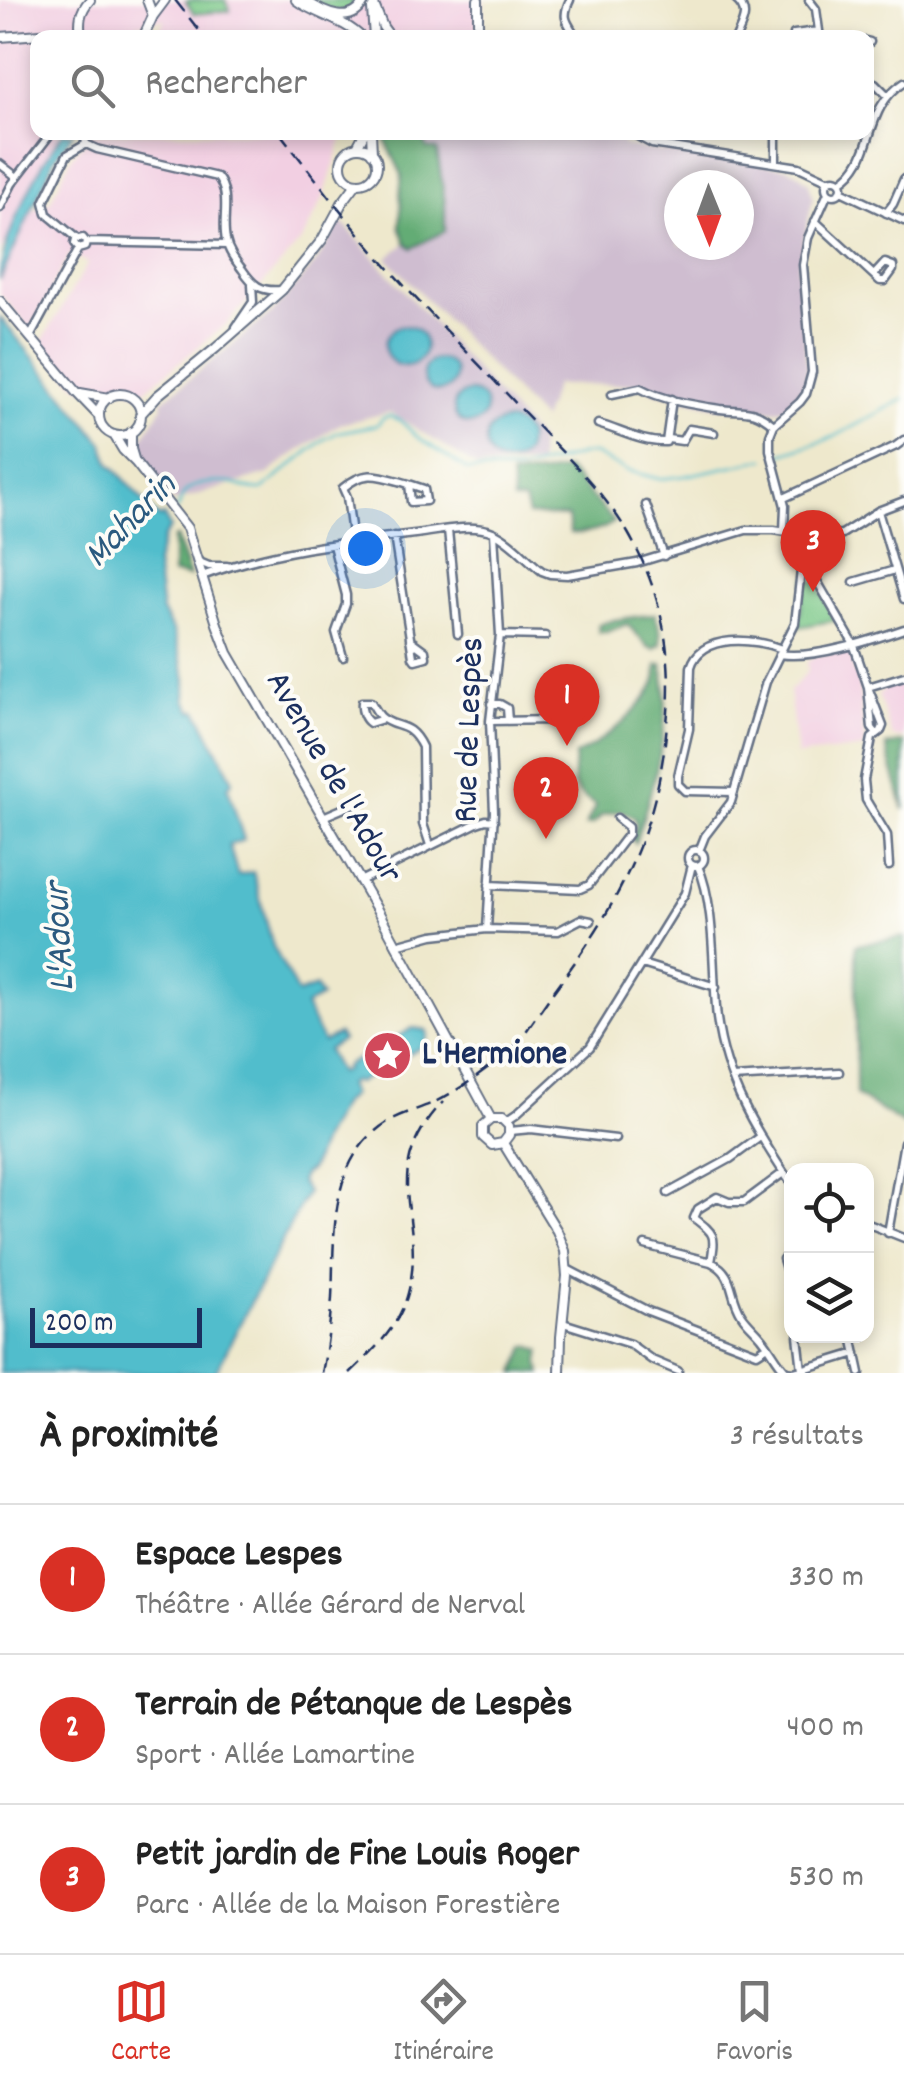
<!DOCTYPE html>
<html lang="fr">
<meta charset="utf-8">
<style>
:root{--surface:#fff;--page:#f2f2f2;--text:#222;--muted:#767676;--line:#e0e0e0;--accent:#d93025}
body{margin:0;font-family:Dekko,sans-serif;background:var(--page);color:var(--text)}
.controls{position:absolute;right:30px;bottom:30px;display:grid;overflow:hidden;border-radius:20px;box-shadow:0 5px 15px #0003}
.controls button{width:90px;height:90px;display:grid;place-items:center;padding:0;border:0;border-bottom:2px solid var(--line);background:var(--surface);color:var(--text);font:50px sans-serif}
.compass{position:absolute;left:664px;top:170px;width:90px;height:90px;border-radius:50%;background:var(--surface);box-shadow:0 5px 15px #0003;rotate:179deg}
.scale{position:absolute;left:30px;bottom:25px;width:172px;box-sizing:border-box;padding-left:10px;border:5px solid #1b2f5e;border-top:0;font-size:28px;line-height:35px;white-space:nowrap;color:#1b2f5e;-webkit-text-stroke:8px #fdfcf7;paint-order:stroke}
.you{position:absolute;left:365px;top:548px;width:35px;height:35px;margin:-25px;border:8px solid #fff;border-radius:50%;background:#1a73e8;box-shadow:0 0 0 15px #1a73e833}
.badge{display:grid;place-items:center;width:65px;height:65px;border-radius:50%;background:var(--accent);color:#fff;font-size:32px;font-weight:700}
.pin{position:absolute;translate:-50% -82px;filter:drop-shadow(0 2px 5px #0008)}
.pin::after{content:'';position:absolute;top:52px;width:35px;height:30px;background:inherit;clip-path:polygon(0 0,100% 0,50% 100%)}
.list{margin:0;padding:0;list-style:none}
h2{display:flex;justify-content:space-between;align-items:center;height:130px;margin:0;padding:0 40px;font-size:42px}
h2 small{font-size:32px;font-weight:400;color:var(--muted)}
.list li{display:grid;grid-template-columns:65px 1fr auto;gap:30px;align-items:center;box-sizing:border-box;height:150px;padding:0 40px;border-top:2px solid var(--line)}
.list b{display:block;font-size:38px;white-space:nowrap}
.list p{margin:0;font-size:32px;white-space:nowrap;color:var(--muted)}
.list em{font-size:32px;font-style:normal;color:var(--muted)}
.icon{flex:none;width:55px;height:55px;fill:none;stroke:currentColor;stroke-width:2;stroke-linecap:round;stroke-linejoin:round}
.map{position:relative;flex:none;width:904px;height:1373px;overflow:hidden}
.search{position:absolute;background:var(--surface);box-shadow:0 5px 15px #0003;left:30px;right:30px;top:30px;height:110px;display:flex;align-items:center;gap:25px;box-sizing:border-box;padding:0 35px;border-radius:20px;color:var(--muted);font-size:38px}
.sheet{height:580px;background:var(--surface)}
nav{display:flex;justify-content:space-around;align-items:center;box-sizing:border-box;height:140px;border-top:2px solid var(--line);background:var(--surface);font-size:28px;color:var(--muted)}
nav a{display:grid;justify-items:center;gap:5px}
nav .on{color:var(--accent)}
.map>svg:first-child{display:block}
</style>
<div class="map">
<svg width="904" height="1373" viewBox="0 0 904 1373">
<rect width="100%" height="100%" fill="#fdfcf7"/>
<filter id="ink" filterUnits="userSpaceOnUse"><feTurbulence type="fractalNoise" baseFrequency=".01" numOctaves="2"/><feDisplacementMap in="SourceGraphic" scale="20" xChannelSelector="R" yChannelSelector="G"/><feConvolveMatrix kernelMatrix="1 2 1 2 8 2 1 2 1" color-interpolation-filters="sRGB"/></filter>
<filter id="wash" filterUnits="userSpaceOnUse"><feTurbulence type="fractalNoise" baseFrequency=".0048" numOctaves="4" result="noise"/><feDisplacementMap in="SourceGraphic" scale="40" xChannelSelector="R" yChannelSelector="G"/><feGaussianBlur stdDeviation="2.25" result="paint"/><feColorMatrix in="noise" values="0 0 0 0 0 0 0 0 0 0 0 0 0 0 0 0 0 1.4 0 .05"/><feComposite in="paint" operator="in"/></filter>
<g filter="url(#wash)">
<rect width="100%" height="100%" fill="#eee8cc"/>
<path fill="#f2cfe2" d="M0,0h484l-1,34 -3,3h-325l10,-18 -53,11 -3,7 -71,1v94l23,1 -61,120z
M91,133h253l-20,64 -21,42 -76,85 -87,70 -17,-7 -20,5 -20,-4 -8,-5 -34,-40 47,-80 -18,-9 -19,34 2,2 -23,39 -30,-35v-14l32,-69 18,-9 20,-42z
M851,650l2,23h5l7,75 -68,8 -8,-66 4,-2 15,-17 -1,-10 5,-1v-4z
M904,680v58l-12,-1 -14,-43 5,-2 -1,-4z"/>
<path fill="#cfbdd0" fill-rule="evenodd" d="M385,132l204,1 29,6 3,-2 2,9 138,18 27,4 9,4 12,11 4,15 -15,70 9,99 -1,13 -4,10 -15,16 -7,4h-12l-49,-3 -65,-15 -8,-5 -11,-3 -80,1 -13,35 -155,-162 19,-15 -6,-17 1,-22 -1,-10 2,-19 -18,-38zM679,185h60v60h-60z
M341,221l198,219v24l-62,3 -87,-55 -50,12 -48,31 -24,19 -95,28 -36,-55 26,-41 -1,-5 111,-89 42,-48z"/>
<path fill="#7ac887" stroke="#4a7c72" stroke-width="2.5" d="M192,0h33l5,11 -36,3 -8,-12z
M311,0h50c-14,19 -33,12 -50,0z
M806,578l9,2 22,40 -39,7z"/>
<path fill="#63ac74" stroke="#3f6e69" stroke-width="2.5" d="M385,133h40l1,15 11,2 8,53v28l-33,17 -6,-5 -6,-17 1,-22 -1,-10 2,-19 -18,-38z
M567,469l47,53c-12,9 -29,12 -44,11l-2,-16 -40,-2 -4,-14h-11l-2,-25 32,-2z
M176,537l14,40 -17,-3v-36z
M655,614l5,16 1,14 -7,5 -6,-2 -21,-23 -20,8h-8l-1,-7 16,-5z
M662,664c13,54 -10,127 -27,179l-4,-5 5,-12 -1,-8 -13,-7 -20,4 -9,9 -7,1 10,-20c-28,-15 -23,-21 -21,-49 25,-12 70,-48 80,-74 2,-4 2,-13 2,-17z
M904,742v68l-18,-64z
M904,937v188l-48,-30v-150z
M530,1346l11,5 -2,12 3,10h-27l11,-26z"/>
<path fill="#51bdcc" stroke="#367695" stroke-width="2.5" d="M63,133h10l-18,25 -55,122c0,-40 39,-115 63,-147z
M0,317l103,126 7,20 46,52 4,3 4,-2 6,12 -7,10 -7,26 6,48 11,19 13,48v21l6,11 5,-1 35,69 -1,5 -3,2 1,5 15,49 -15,5 9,30 15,-3 20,74 25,48 17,-7 6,10 -16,9 18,36 15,-8 4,6 -15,10 12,23 7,-4 -1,-3 68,-38 13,2 2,5 -5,11 -66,37 -4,-2 -6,4 5,10 -10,9 -18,32 -13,33 -8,6 -3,7 7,10 -92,181h-215z
M385 346a20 20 0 1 1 40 0a20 20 0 1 1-40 0Z
M423 375a16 16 0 1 1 32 0a16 16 0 1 1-32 0Z
M454 408a16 16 0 1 1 32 0a16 16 0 1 1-32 0Z
M486 442a21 21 0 1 1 42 0a21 21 0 1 1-42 0Z"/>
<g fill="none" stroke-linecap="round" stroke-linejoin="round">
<path stroke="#51bdcc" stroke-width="2.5" d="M779,455l55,-18 70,-38
M177,510c3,-5 4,-10 6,-15 8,-13 33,-13 47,-12 11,2 20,8 32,7l61,-50 16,-8 38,-7 6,-7 7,-2 10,4 16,16 51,34 51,1 67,-17h9l31,16 34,9 25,-3 81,-17"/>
</g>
</g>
<g filter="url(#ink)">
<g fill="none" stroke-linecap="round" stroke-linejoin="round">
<defs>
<path id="minor" d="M570,0c-9,18 -3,22 7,38
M736,0c14,12 7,22 0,38
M809,0l7,9 4,29
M794,34l24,-3
M866,41l4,1
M866,82l9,1 12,12
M84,132l2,12
M630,132l22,12 147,23 30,14
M86,144l11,5 120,28c15,17 4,43 9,63 2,11 9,20 16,29 11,16 18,23 39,21
M652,144l10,-12
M776,162v-30
M0,164l17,13
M826 187a8 8 0 1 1 16 0a8 8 0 1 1-16 0Z
M840,182c38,-24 21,-72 64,-100
M841,191l63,30
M0,208l12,-24 40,-52
M886,213l7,-9 11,-25
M815,221l65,60h5l8,-11v-4l-8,-3 -11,12
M76,238l-29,-24 -3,-12 23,-47 19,-11
M86,242l141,3
M236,327l17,-25 -1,-17
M30,337l48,-88 7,-2 1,-5 -3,-4 -8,2 -1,4 4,5
M612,394l28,-6c22,12 54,17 80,21 26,3 32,-2 54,16
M598,424c22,6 44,19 68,18l6,-43
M668,439l14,2 7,-12 25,4
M784,498l112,-52 8,-6
M646,505l18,51
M878,511l26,88
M448,530l10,104
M784,531l1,-25 -15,-56v-15l4,-10 26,-23 6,-8 6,-22 -9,-107 5,-27 20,-45
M394,536l19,121 2,3 11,-3 -1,-6 -15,-11
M353,542l-6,-45 -4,-9c24,-21 39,-11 66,-4l2,18 15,-1 -2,-12 -15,-5
M333,545l13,50v9l-10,28 7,25
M197,561l12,5h18
M802,569l13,4 2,8 36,62 15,44 36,-11
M202,576c67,-25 142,-34 213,-42 23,-3 56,-11 78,-2 18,8 33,27 49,39l8,3 17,1 70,-12 109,-33h28l31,5 37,-1 36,-23 26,-10
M854,582l41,-12
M500,635l45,1
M779,654c33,6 93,-14 125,-25
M491,704h9l7,4 1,13
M383,719l-13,4c-6,-4 -9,-13 -8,-21h9c3,5 6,11 10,15 15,13 28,3 41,30l1,77 7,21
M490,721l61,-1 13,2
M876,733l-4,-5 -4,-41 15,39 -2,5 -9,7 -8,42 2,20 21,35 2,31
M734,792l-49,-1 -7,-7v-8l11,-47 2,-62c10,-34 64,-29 91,-18
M323,817l40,-17
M688 858a8 8 0 1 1 16 0a8 8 0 1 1-16 0Z
M699,851l6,-15 26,-34 35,-120 29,-59 10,-88
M698,866c18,40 14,108 19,152 8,64 40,115 75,167
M360,881l117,-58 9,-3 8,1
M489,885l91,4 9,-4 39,-51v-7l-11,-9
M487,929l7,-117 -4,-91 10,-86 -6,-102
M396,945l37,-10 54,-6 71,2 23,-12 10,2
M642,964l74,23
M732,1078l107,-6
M506,1122l9,-6 75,-69 95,-154 7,-28
M510,1131l21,-2 85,10
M668,1193l62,-34 30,-22
M866,1223l38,15
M888,1233l16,-91
M645,1245l66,17c25,12 17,32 31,53 6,9 14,15 21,24 8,10 14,23 23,32l8,1 62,-19
M783,1259l9,30
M711,1262c5,-27 4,-28 -17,-44l4,-9 19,-12 12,5h15l39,-29
M567,1269l81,42 109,42 11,-7
M563,1323l67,21 22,16 26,11
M798,1336l4,34
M852,1336l8,37"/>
<path id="major" d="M296,0c20,15 48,19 66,38
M305,0c19,14 48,27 60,0
M372,0l11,27 8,11
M372,9l2,29
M153,16l12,-16
M0,37l55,-4 26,1
M81,37c-2,-15 -2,-25 9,-37
M143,38l10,-22 -6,-16
M475,38l3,-11v-27
M371,132l1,21
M357,147l8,-15
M341 165a18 18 0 1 1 36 0a18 18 0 1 1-36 0Z
M0,301l76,91 23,24
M80,393l29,5
M99 415a21 21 0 1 1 42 0a21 21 0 1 1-42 0Z
M140,415l17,-19 59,-48 66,-58 40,-50 20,-37 15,-20
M131,432v17l3,10
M114,435l9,15 13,13 51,65 30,96 11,29 151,260 112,206
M491,1119l-8,7v11l9,8 11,-2
M491,1119h11l7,7v9l-6,8
M503,1143l54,88 8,20 2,25 -6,61 -1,36"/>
</defs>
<use href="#minor" stroke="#657084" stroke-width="11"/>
<use href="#major" stroke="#657084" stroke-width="12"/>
<use href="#minor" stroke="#fff" stroke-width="6"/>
<use href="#major" stroke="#fff" stroke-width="8"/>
<path stroke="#1b2f5e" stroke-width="2.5" stroke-dasharray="15 8" stroke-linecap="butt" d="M175,0l30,38
M279,132c47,60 93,121 146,176 40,42 80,84 120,126 30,31 61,62 83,99 34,59 46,123 39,190 -9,109 -49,182 -113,268 -12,17 -23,34 -35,50 -19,22 -60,49 -86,62 -14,6 -29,10 -42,17 -64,37 -56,114 -59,178 -2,25 -5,50 -10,75
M350,1373c24,-23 49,-46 58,-80 20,-76 -33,-118 35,-191"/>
</g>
</g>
<defs>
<symbol id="sight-disc" viewBox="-11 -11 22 22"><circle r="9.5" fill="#d1495b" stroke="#fdfcf7"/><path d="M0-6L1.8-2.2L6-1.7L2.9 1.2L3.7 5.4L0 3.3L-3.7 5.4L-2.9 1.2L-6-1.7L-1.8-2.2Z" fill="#fff"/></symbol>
</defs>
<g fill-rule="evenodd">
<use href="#sight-disc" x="360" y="1028" width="55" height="55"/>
</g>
<g text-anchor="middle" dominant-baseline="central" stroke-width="8" stroke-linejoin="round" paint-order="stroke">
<g font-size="35" fill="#1b2f5e" stroke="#fdfcf7">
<text transform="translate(471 730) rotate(-88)">Rue de Lespès</text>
<text transform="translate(332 778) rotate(60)">Avenue de l'Adour</text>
</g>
<g font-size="35" font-weight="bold" fill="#1b2f5e" stroke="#fdfcf7" text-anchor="start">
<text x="422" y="1056">L'Hermione</text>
</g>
<g font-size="38" font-style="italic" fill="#2b5a7f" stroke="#fdfcf7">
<text transform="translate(132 522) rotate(-46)">Maharin</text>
<text transform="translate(62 937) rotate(-93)">L'Adour</text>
</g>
</g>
</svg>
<div class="controls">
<button><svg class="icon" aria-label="locate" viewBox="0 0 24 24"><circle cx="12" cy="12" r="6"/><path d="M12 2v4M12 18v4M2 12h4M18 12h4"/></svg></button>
<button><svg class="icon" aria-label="layers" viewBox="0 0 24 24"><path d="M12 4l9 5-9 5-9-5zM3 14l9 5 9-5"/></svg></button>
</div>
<svg class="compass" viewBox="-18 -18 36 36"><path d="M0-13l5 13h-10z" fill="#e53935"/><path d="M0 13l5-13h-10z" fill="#767676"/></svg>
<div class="scale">200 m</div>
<div class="you"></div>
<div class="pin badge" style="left:567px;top:746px">1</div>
<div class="pin badge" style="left:546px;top:839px">2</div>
<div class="pin badge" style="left:813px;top:592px">3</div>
<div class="search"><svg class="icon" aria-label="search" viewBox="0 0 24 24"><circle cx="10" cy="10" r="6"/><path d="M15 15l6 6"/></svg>Rechercher</div>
</div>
<section class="sheet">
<h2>À proximité<small>3 résultats</small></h2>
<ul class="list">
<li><span class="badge">1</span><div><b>Espace Lespes</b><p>Théâtre · Allée Gérard de Nerval</p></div><em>330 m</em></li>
<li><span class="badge">2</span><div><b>Terrain de Pétanque de Lespès</b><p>Sport · Allée Lamartine</p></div><em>400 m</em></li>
<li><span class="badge">3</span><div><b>Petit jardin de Fine Louis Roger</b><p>Parc · Allée de la Maison Forestière</p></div><em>530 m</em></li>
</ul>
</section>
<nav>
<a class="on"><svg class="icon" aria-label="map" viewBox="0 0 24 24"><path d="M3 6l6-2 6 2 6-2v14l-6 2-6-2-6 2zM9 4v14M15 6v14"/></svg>Carte</a>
<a><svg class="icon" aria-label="directions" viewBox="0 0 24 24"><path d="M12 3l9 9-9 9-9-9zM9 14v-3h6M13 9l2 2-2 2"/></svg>Itinéraire</a>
<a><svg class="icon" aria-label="saved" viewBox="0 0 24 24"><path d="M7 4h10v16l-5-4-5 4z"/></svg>Favoris</a>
</nav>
